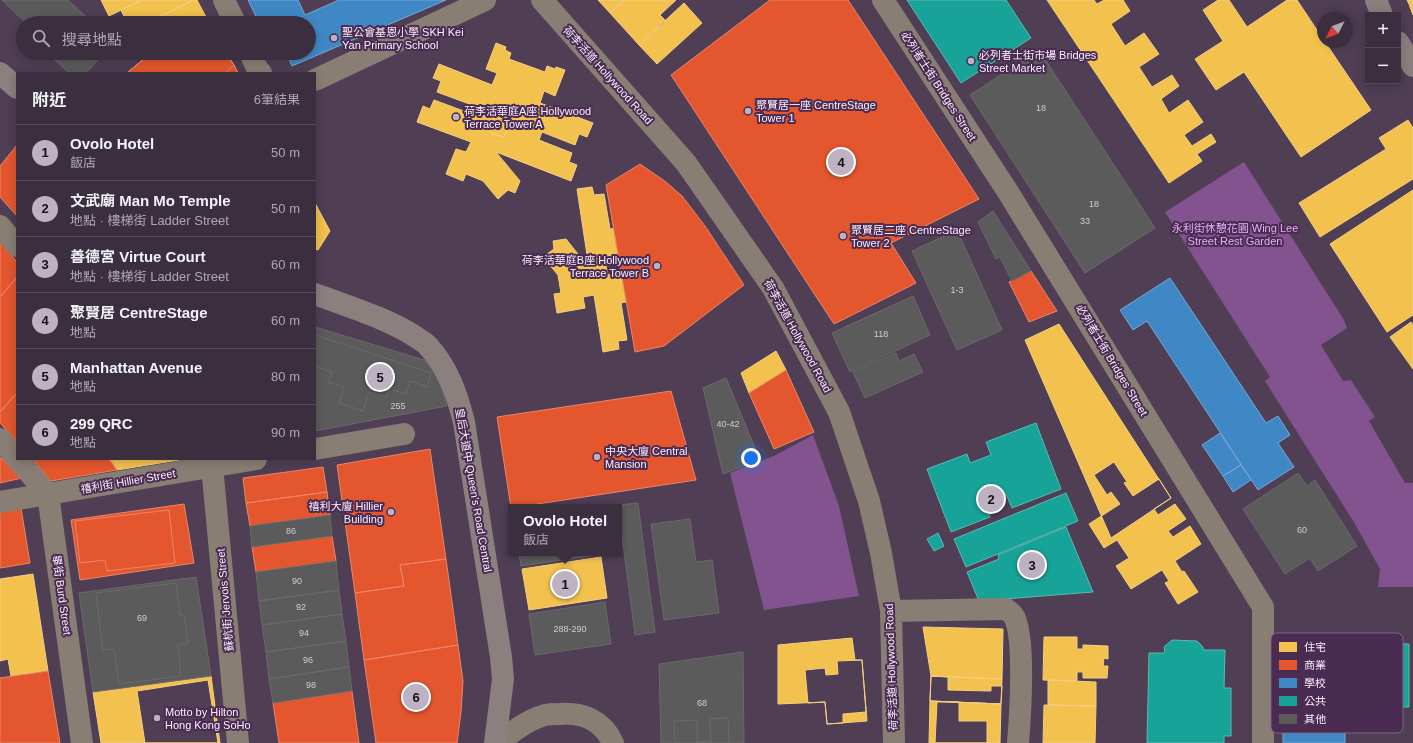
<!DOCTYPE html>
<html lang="zh-TW">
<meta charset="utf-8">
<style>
:root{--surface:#3b2e3f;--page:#463a4a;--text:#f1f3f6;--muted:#aca8b0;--line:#544a59;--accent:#beb1c2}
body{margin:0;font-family:Helvetica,"Noto Sans TC",sans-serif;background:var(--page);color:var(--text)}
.controls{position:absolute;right:12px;top:12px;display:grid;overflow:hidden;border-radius:0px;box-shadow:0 2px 10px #0003}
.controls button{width:36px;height:36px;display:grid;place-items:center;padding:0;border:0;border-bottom:1px solid var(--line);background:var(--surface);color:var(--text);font:20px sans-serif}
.compass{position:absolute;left:1317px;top:12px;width:36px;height:36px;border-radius:50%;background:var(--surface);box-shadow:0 2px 10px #0003;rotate:228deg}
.you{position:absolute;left:751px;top:458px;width:14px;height:14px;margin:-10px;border:3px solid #fff;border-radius:50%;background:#1a73e8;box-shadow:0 0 0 6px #1a73e833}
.badge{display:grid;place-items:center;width:26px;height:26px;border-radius:50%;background:var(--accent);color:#111;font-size:13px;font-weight:700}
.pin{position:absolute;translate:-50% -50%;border:2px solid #fff;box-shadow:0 1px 4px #0006}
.popup{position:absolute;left:508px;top:504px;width:114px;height:52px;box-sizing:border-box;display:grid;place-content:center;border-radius:0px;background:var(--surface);filter:drop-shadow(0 1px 3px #0005);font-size:13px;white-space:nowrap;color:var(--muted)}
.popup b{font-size:15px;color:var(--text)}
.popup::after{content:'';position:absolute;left:50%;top:100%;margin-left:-8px;border:8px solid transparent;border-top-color:var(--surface)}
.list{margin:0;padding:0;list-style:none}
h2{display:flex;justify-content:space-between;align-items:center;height:52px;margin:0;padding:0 16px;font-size:17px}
h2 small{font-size:13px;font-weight:400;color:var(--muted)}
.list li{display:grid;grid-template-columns:26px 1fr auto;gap:12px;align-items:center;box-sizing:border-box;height:56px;padding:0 16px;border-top:1px solid var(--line)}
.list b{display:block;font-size:15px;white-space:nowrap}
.list p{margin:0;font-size:13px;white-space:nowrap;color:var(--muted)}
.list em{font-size:13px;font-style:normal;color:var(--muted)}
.icon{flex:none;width:22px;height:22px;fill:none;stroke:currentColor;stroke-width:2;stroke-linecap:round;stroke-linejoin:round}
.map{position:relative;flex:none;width:1413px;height:743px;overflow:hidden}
.search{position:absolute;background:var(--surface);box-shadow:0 2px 10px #0003;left:16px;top:16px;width:300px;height:44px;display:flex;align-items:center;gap:10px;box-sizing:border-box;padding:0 14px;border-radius:22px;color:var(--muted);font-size:15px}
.panel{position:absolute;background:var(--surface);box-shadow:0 2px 10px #0003;left:16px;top:72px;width:300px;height:388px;border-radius:0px}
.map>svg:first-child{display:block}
</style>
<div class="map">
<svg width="1413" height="743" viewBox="0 0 1413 743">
<rect width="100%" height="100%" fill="#4f3e54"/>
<path fill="#82538f" d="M1244,162l100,158 3,8 -26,17 22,36 8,-1 24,37 -6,4 36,62h8v104h-35l2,-18 -25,-45 -90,-143 5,-4 -105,-165z
M813,435l26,71 20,90 -95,14 -34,-137 46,-18z"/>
<path fill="#f2c14e" stroke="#f4cf82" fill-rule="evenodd" d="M101,0h41l-33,16z
M142,0h52l-48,23h-19l-6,-13z
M194,0h3l9,17 -12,6h-48z
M598,0h26l-14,13z
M624,0h52l-16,15 6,6 -27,24 -29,-32z
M1047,0h47l3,4 7,-4h19l7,11 -19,13 14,22 19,-13 15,21 -20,13 13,20 20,-12 7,11 -18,13 8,14 19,-13 15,22 -19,13 8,11 19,-12 5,8 -19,12 5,7 -33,22z
M1218,0h11l18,27 40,-27h10l26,39v3h2l46,68 -70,47 -57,-85 -28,18 -21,-31 28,-18 -20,-31z
M1407,0h6v15l-4,-11z
M684,3l18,20 -45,41 -18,-19z
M496,43l10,4 -1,3 6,3 -2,6 36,13 2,-6 8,3 1,-2 9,3 -10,26 -11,-5 -4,12 53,20 -6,14 -8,-3 -4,11 -33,-13 -3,8 33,13 -3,9 8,3 -6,16 -75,-29 24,29 -5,12 -7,-3 -10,9 -15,-18 -17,-7 -3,7 -17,-7 10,-25 10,3 5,-10 -54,-20 6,-16 7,3 4,-9 35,13 3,-8 -35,-13 4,-11 -8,-3 6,-14 53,21 5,-12 -11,-4zM500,108l13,5 -9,24 -13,-4 3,-7h-3l6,-16 2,1z
M729,46l26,38 17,-11 -6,-9 13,-9 3,5 12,-8 38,55 -12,8 1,3 -12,9 -14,-20 -24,17 8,11 7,-4 18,26 -7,4 2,3 -16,11 -20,-29 -23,16 -38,-56 21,-13 -20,-29z
M1027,59l56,86 -21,14 -19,-29 -34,22 -13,-19 31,-20 -7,-10 4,-2 -18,-28z
M500,108l13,5 -9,24 -13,-4 3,-7h-3l6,-16 2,1z
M1408,120l5,8v51l-93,58 -21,-34 87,-54 -7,-11z
M1083,145l58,91 -20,13 -18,-28 -4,3 -5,-8 -31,20 -13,-20 35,-23 -23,-34z
M873,166l38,56 -13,8 3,5 -14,9 -6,-8 -17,11 27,40 -28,19 -14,-21 4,-3 -7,-11 -24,17 -39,-58 24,-16 -7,-11 -4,3 -13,-19 21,-14 2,3 8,-5 18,26 -8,5 9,14 24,-17 -14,-20 14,-9 3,4z
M637,180l9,56 12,-3 -2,-11 27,-4 2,9 -3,1 1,8 -6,1 6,38 6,-1 1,6h3l2,11 -27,4 -2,-11 -12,2 9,56 -15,3 -1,-8 -11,1 -6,-37 -9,2 6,37 -9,1 1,8 -16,3 -9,-57 -11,2 2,11 -28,5 -3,-19 7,-1 -3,-18 -15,-18 11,-8 -1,-8 13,-2 23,29 -12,-79 15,-2 2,8 10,-1 6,35 8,-1 -6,-36 11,-1 -1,-9zM632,258l2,13 -3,1 1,3 -16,2 -1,-3 -7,1 -3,-13z
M1413,190v125l-26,17 -57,-88z
M315,203l15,28 -12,19 -3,-1z
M886,309l5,11 -10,5 11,25 -22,10 -9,-19 -7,4 -8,-18z
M1411,322l2,3v44l-23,-32z
M1059,324l112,174 -60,40 -86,-198z
M776,351l10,19 -37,23 -8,-20z
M109,459h76l-68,11z
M1114,462l13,20 -3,1 9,13 26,-17 12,19 -17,11 4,6 17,-11 11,15 -18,12 5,6 17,-11 11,18 -26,17 7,11 2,-1 14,21 -20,12 -13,-21 4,-2 -7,-11 -31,19 -15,-23 13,-8 -12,-18 -13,8 -15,-24 31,-20 -9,-12 -4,3 -13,-20z
M370,477l3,21 34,-4 3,24 -26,3 1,10 26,-3 3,24 -34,5 3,21 -23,3 -13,-101z
M601,557l6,41 -78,12 -7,-41z
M33,574l15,97 -37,5 -3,-17 -8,2v-82z
M923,627l80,2 -1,50 -71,-3z
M1044,637h33v12h6v-4l25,1v13l-4,-1 -1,8h5l-1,12h-24v-6h-6v9l-34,-1z
M852,638l3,22h7l5,61 -40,3 -2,-22 -47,2v-59z
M862,660l4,52 -23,2v9l-16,1 -2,-22 -17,1 -3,-33 20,-2 1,7 12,-1 -1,-13z
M211,676l9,67h-119l-8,-51z
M931,676l71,3 -1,25 -71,-3z
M931,676l17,1v13l43,1v-5h11l-1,18 -71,-3z
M208,680l10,63h-73l-8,-52z
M1048,680l48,2v24l-48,-1z
M930,701l71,3 -1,39h-71z
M937,702h22v19h28v22h-52z
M1044,705l52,1 -1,37h-52z"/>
<path fill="#e4572e" stroke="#eb856c" d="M770,0h78l131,199 -88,44 25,40 -82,41 -163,-249z
M151,53h75l8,12 4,8h-111z
M151,53h74l9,12 4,8h-111z
M151,53h75l8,12 -9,8h-98z
M17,145v71l-17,-19v-31z
M640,164l26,18 16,14 23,30 39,59 -80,61 -29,6 -29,-167z
M0,242l17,20v15l-17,20z
M1031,271l26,40 -28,11 -20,-40z
M17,277v116l-17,19v-115z
M786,370l28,62 -40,17 -25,-56z
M671,391l25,89 -185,28 -14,-91z
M17,393v49l-17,-19v-11z
M430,449l16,110 -46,6 4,21 -49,7 -18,-128z
M0,458h1l21,20 -22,5z
M35,459h74l8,11 -66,11 -17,-20z
M323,467l4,25 -81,11 -3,-25z
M327,492l3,23 -80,11 -4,-23z
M184,504l10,59 -114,17 -9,-60z
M21,508l9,55 -30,5v-56z
M169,510l6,53 -68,8 -2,-11 -25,3 -5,-42z
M332,536l4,25 -80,11 -4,-25z
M446,559l12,86 -94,15 -9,-67 49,-7 -4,-21z
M458,645l5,36 -2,31 -4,31h-81l-12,-83z
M48,671l12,72h-60v-65z
M352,691l7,52h-80l-6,-40z"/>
<path fill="#3f88c5" stroke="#77a7d6" d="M248,0h50l7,15 34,-15h107l-154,66 -6,-13h23v-30h-50z
M1170,278l96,145 12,-7 12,19 -12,8 16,24 -36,23 -111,-169 -14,9 -13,-20z
M1220,433l21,32 -18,11 -21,-31z
M1241,465l10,15 -18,12 -10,-16z
M1283,718h62v25h-62z"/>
<path fill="#17a398" stroke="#5bbab6" d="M907,0h99l25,38 -70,45z
M1036,423l25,66 -49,19 -6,-14 -21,8 5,15 -39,15 -24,-63 40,-15 3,9 21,-8 -5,-13z
M1066,493l12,28 -112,46 -12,-28z
M1066,527l27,65 -114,9 -12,-29 32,-13 -1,-4z
M938,533l6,13 -10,5 -7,-12z
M1172,640l25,1 6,6v3h22l-1,38h7v48h-7v7h-77l2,-90h16l-1,-6z
M1283,643l126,1v63l-126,-1z"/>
<path fill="#5c5b5c" stroke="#6b696b" d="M2,0h66l25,23h-67z
M1039,50l116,178 -70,45 -115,-178z
M47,53h57l-18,20h-17z
M993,211l38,60 -19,10 -12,-24 -4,2 -18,-37z
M957,230l45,100 -45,20 -45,-99z
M913,296l17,39 -80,37 -18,-39z
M315,327l109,33 12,10 11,36 -132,25z
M315,335l116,38 -4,14 -17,-6 -4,13 -17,-5 -3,8 -17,-5 -6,19 -24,-8 5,-16 -16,-5 4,-10 -17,-6z
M896,353l3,8 15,-7 9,18 -58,26 -12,-26z
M726,378l34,82 -37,14 -20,-86z
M1298,473l9,13 8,-6 42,66 -39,25 -8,-13 -25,16 -42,-65z
M638,503l17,129 -20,3 -17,-130z
M330,515l2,21 -80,11 -2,-21z
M690,519l6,43 16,-2 7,53 -55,7 -13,-96z
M519,553h71l1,3 -70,10z
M336,561l3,29 -80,11 -3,-29z
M196,577l15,99 -118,16 -14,-99z
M176,583l4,32h4l4,28 -10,2 3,31 -62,8 -5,-35 -11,1 -7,-57z
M339,590l3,24 -80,11 -3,-24z
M605,602l6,42 -76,11 -6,-41z
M342,614l4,27 -80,11 -4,-27z
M346,641l3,26 -80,12 -3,-27z
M743,652l1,91h-83l-2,-79z
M349,667l3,24 -79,12 -4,-24z
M728,718l1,25h-54l-1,-22 23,-1v22l14,-1 -1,-22z"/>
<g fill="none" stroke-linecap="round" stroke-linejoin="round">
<path stroke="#897e73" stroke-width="22" d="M224,0l11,23
M542,0l144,163 87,125 66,124 30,89 12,52 10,58 3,132
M883,0l125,192 255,415v136
M250,53l8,17 3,3
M315,80l170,-80
M0,226l17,20
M0,439l17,20
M315,449l89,-15
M17,459l31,35 34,249
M206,459l6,7 26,277
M0,502l256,-43
M891,611l115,-2c2,2 6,4 7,6 13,18 7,104 5,128
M498,743c14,-11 29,-23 47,-28 5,-1 10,-1 15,-1 23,-2 43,7 53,29"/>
<path stroke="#8c807f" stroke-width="22" d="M1376,0l6,15
M1398,42l15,24
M0,73l17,15
M315,294c32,12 72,24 101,43 4,3 9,5 12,9 20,22 29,48 36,76l37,235 2,22 -8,64"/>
</g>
<g fill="#beb1c2" stroke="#4a2b52" stroke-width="1.5">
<circle cx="334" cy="38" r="4"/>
<circle cx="971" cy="61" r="4"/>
<circle cx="748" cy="111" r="4"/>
<circle cx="456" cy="117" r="4"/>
<circle cx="843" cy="236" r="4"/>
<circle cx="657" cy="266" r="4"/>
<circle cx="597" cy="457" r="4"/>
<circle cx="391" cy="512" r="4"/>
<circle cx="157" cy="718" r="4"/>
</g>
<g text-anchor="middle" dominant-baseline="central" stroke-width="4" stroke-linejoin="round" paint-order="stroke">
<g font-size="9" fill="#d2cad5">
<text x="1041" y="108">18</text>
<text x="1094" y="204">18</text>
<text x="1085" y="221">33</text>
<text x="957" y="290">1-3</text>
<text x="881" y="334">118</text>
<text x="398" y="406">255</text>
<text x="728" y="424">40-42</text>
<text x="1302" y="530">60</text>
<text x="291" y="531">86</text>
<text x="297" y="581">90</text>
<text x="301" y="607">92</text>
<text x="142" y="618">69</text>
<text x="570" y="629">288-290</text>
<text x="304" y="633">94</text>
<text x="308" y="660">96</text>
<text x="311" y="685">98</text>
<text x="702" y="703">68</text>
</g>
<g font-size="11" fill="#faeffd" stroke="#4a2b52" text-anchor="start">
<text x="342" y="32">聖公會基恩小學 SKH Kei<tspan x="342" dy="13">Yan Primary School</tspan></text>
<text x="979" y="55">必列者士街市場 Bridges<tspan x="979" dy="13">Street Market</tspan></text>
<text x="756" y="105">聚賢居一座 CentreStage<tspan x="756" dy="13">Tower 1</tspan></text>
<text x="464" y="111">荷李活華庭A座 Hollywood<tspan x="464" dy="13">Terrace Tower A</tspan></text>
<text x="851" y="230">聚賢居二座 CentreStage<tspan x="851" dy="13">Tower 2</tspan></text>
<text x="649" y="260" text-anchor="end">荷李活華庭B座 Hollywood<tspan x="649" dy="13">Terrace Tower B</tspan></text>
<text x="605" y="451">中央大廈 Central<tspan x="605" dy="13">Mansion</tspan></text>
<text x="383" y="506" text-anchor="end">禧利大廈 Hillier<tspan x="383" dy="13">Building</tspan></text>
<text x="165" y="712">Motto by Hilton<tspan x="165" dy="13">Hong Kong SoHo</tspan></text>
</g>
<g font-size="11" fill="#faeffd" stroke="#4a2b52">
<text transform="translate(608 75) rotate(48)">荷李活道 Hollywood Road</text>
<text transform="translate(939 86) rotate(57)">必列者士街 Bridges Street</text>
<text transform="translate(798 336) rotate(61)">荷李活道 Hollywood Road</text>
<text transform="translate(1112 360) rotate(59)">必列者士街 Bridges Street</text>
<text transform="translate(128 481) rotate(-10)">禧利街 Hillier Street</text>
<text transform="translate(474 490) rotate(80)">皇后大道中 Queen's Road Central</text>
<text transform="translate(62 595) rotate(82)">畢街 Burd Street</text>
<text transform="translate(225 600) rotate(-95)">蘇杭街 Jervois Street</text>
<text transform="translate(891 667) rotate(-92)">荷李活道 Hollywood Road</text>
</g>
<g font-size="11" fill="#e6aef5" stroke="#4a2b52">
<text x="1235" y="228">永利街休憩花園 Wing Lee<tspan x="1235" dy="13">Street Rest Garden</tspan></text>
</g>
</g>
<rect x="1271" y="633" width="132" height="100" rx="6" fill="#4a2b52" stroke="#7f6685" stroke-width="1"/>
<rect x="1279" y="642" width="18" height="10" fill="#f2c14e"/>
<rect x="1279" y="660" width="18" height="10" fill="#e4572e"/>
<rect x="1279" y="678" width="18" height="10" fill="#3f88c5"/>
<rect x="1279" y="696" width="18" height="10" fill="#17a398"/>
<rect x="1279" y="714" width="18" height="10" fill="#5c5b5c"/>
<g font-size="11" fill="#faeffd">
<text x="1304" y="651">住宅</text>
<text x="1304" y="669">商業</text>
<text x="1304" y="687">學校</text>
<text x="1304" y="705">公共</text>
<text x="1304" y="723">其他</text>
</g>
</svg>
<div class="controls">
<button>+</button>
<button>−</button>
</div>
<svg class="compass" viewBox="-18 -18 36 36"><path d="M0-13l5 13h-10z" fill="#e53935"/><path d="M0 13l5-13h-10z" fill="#aca8b0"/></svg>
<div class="you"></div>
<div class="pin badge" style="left:565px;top:584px">1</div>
<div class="popup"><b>Ovolo Hotel</b>飯店</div>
<div class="pin badge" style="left:991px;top:499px">2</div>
<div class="pin badge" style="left:1032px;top:565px">3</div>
<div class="pin badge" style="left:841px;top:162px">4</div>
<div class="pin badge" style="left:380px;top:377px">5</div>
<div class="pin badge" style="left:416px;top:697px">6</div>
<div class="search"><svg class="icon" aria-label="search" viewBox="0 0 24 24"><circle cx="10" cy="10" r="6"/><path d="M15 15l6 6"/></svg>搜尋地點</div>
<section class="panel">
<h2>附近<small>6筆結果</small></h2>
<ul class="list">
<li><span class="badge">1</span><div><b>Ovolo Hotel</b><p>飯店</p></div><em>50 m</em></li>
<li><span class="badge">2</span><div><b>文武廟 Man Mo Temple</b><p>地點 · 樓梯街 Ladder Street</p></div><em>50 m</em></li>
<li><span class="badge">3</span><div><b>善德宮 Virtue Court</b><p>地點 · 樓梯街 Ladder Street</p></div><em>60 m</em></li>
<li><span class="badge">4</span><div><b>聚賢居 CentreStage</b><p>地點</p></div><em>60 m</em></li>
<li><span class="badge">5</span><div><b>Manhattan Avenue</b><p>地點</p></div><em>80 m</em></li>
<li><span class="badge">6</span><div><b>299 QRC</b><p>地點</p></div><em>90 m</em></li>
</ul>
</section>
</div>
